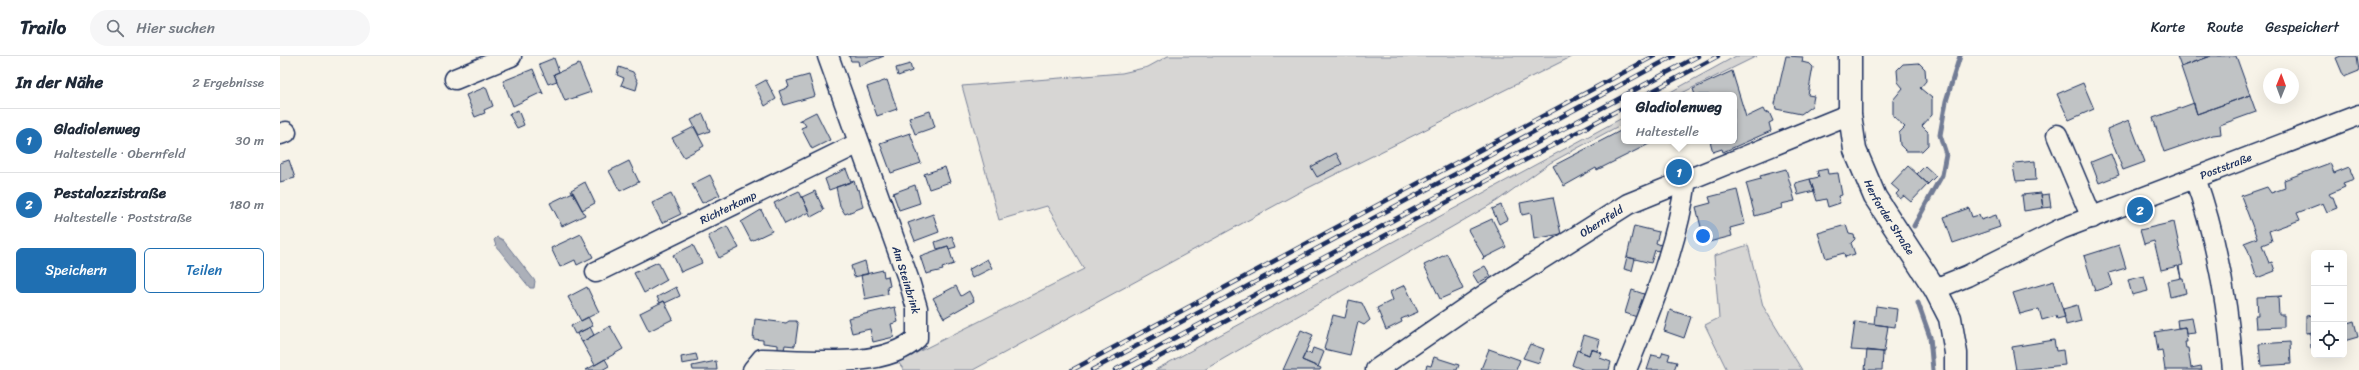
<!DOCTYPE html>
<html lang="de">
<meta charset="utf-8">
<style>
:root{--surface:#fff;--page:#f6f6f7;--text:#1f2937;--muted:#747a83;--line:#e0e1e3;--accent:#1f6fb2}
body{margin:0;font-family:Sriracha,sans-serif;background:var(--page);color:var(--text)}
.controls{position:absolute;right:12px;bottom:12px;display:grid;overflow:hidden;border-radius:6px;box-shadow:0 4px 16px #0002}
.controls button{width:36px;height:36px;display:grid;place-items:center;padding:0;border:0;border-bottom:1px solid var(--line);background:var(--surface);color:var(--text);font:20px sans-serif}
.compass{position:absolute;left:1983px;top:12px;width:36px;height:36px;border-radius:50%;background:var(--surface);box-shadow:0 4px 16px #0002;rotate:1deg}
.you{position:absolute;left:1423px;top:180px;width:14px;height:14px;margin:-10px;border:3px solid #fff;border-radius:50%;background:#1a73e8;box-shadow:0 0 0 6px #1a73e833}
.badge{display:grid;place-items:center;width:26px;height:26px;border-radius:50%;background:var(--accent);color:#fff;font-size:13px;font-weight:700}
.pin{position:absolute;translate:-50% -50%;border:2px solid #fff;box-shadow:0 1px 4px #0006}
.popup{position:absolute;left:1341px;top:36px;width:116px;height:52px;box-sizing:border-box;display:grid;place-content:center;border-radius:6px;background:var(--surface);filter:drop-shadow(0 1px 3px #0005);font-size:13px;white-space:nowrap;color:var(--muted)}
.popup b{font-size:15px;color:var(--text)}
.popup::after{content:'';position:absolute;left:50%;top:100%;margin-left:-8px;border:8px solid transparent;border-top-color:var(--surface)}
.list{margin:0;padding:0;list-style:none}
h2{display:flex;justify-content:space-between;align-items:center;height:52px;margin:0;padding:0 16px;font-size:17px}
h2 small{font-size:13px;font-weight:400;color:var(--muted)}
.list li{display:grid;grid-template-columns:26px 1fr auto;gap:12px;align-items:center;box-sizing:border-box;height:64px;padding:0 16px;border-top:1px solid var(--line)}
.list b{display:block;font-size:15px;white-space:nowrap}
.list p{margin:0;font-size:13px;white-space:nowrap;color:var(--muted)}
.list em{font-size:13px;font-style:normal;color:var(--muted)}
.actions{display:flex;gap:8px;padding:12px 16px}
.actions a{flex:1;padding:9px 0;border:1px solid var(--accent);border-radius:6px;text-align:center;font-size:14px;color:var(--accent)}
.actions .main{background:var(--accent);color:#fff}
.icon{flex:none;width:22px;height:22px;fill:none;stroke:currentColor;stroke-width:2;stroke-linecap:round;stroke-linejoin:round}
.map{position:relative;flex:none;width:2079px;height:314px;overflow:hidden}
header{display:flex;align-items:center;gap:24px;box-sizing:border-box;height:56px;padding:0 20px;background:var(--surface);border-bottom:1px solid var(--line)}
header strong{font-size:19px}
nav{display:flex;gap:22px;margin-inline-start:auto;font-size:14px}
.search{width:280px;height:36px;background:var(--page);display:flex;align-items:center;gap:10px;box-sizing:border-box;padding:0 14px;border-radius:22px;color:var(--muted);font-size:15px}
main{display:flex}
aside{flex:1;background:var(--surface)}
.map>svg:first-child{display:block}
</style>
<header>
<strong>Trailo</strong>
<div class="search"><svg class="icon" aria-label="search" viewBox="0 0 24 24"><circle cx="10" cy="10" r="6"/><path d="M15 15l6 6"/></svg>Hier suchen</div>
<nav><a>Karte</a><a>Route</a><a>Gespeichert</a></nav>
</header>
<main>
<aside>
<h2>In der Nähe<small>2 Ergebnisse</small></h2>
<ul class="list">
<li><span class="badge">1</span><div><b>Gladiolenweg</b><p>Haltestelle · Obernfeld</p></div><em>30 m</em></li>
<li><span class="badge">2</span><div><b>Pestalozzistraße</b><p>Haltestelle · Poststraße</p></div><em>180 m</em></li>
</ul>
<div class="actions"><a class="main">Speichern</a><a>Teilen</a></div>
</aside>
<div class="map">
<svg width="2079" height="314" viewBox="0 0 2079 314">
<rect width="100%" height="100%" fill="#f7f3e8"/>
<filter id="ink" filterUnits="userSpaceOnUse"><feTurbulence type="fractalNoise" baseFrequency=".025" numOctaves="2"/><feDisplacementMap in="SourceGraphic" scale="8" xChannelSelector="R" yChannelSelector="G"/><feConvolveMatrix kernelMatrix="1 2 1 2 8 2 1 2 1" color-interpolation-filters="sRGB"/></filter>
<g filter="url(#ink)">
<path fill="#d7d6d4" stroke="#798299" d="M888,0h405l-275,137 -325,177h-69l-6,-8 186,-93 -37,-63 -48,14 -37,-134 160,-13 26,-6z
M1456,0h21l-79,39h-13z
M1344,61v6l-74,40 -53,38 -293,169h-49z
M1468,189l15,61 39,64h-75l-22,-45 14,-7 -5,-62z"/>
<path fill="#acb0b9" stroke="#727c95" d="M217,181l6,3 32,41 -1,7h-4l-34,-42 -2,-6z"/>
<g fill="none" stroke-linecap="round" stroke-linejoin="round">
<path stroke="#727c95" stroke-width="5" d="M1634,170l28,-51 4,-21 -6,-19 6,-34 14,-45
M1638,247l12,34 3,33"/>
</g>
<path fill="#c0c3c5" stroke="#1b2f5e" d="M569,0h35l-25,10 -1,-5h-7z
M1506,0l17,1 -1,5 8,2 3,3 -5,28 6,1 -2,10 -11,8 -25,-5 -1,-5z
M1897,0h34l-30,11z
M1931,0h25l14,39 -53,19 -16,-47z
M2061,0h16l2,15 -15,6 -8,-19z
M274,2l5,14 -5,2 3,7 -9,3 -9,-20z
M1639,7l6,6 1,12 -6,7 12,10v17l-10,11 6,6v13l-6,6h-16l-6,-6 -1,-12 6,-6 -12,-11v-16l10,-12 -5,-6 -1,-12 6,-6z
M299,8l12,28 -26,9 -11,-27z
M630,8l2,7 -14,5 -2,-8z
M339,11l14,5 5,10 -2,8 -15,-5 3,-7 -7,-3z
M253,13l10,25 -1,-2 -29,14 -10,-25z
M1452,15l14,46 17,-8 2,4 4,-1 4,9 -4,2 2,8 -48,21 -1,-3 -9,3 -3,-11h24v-46h-39l-2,-6z
M529,19l6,21 -31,9 -5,-14 10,-4 -2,-6z
M486,24l10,19 -11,7 -10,-20z
M607,24l10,29 -20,7 -10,-29z
M1803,27l11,26 -25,11 -12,-26z
M206,31l7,19 -9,4 1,3 -10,4 -9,-22z
M1970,39l6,17 -36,13 1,9 -8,1 -49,17 -11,-34 41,-15 3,11z
M238,54l6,15 -7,3 -8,-14z
M650,55l5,16 -20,7 -6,-16z
M536,56l14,28 -18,9 -11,-21 5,-2 -4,-6 -4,1z
M423,58l7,17 -11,4 -8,-15z
M1849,64l16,42 -22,8 -16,-41z
M414,71l10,19 -20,11 -12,-19z
M1344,73v12h26l1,2 -54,27 -1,-2 -32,18 -11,-20z
M630,77l11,30 -30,10 -11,-30z
M1056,97l6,11 -25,13 -6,-10z
M1831,98l8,21 -20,8 -8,-21z
M9,104l6,18 -15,4v-19z
M349,105l10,21 -19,9 -11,-20z
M1755,105l1,19 -20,1 -3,-14 2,-4z
M2050,107l4,10 15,-6 5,12 -11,4 2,4 -16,7 2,3h2l4,11 -10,4 -4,-9 -26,10 3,7 -31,11 3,10 -10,4 7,18 3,-1 3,9 -18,7 -9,-28 -4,-7 13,-5 -16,-42 26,-9 4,6 14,-5 -1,-8z
M1628,110l20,18 -17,18 -7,-6 -4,3 -4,-5 3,-3 -8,-7z
M1645,110l11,10 -8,8 -11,-10z
M665,111l5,15 -21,7 -5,-15z
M566,113l5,13 -22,8 -4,-11z
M1506,113l9,32 -14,3 1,4 -27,8 -9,-33 15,-4 -1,-3z
M1547,113l1,5 10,-1 4,22 -4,1 2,7 -12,4 -2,-8 -9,2 -7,-22 9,-2 -2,-6z
M430,119l10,20 -18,8 -10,-19z
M1530,123l4,12 -16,4 -3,-12z
M574,125l3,9 2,-1 4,18 -18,7 -5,-8 -4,-19z
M305,126l10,21 -13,7 -11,-20z
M635,129l5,18 -21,7 -6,-17z
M1457,134l8,34 -15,4 2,8 -27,7 -9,-36 15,-4 -2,-6z
M519,135l10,21 -24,12 -11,-21z
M535,135l9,19 -13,7 -9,-20z
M293,136l12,23 -23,11 -12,-23z
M1761,137l2,15 -19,3 -2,-16z
M391,138l10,20 -19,9 -10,-20z
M1769,138l2,13 -8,1 -2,-13z
M1273,141l8,37 -27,5 -3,-26 -9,2 -2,-12z
M1221,149l7,14 -9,5 -7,-15z
M1689,152l3,9 7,-2 2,5 15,-5 4,12 -47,16 -9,-26z
M481,154l11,21 -21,10 -10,-19z
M653,158l6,18 -24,9 -7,-18z
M1212,163l14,28 -24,12 2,-2 -16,-27z
M1894,166l9,43 -4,1 2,12 -3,-12 -17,4 -7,-29 -10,3 -4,-14z
M1566,169l3,9 5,1 1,4 -4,4 4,11 -10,3 -1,-4 -18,5 -8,-25z
M447,170l12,22 -20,10 -11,-22z
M1354,170l25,6 -3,11 5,2 -2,6 -4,-1 -4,13 -24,-6z
M301,178l12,23 -16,8 -2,-5 -15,7 -9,-19z
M672,180l4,11 -7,2 -1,-3 -11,3 -2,-7z
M413,189l9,18 -21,9 -8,-17z
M1839,189l7,23 -17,5 4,12 -18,6 -11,-35z
M668,190l6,18 -12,4 1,2 -17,4 -6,-18z
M1167,198l16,35 -23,10 -16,-34z
M1347,201l8,2 -3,12 -8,-2z
M707,203l5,9 -20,10 -4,-8z
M585,205l3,13 -14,3 -3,-11z
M378,206l9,18 -23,13 -10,-20z
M1205,210l6,10 -13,7 -6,-10z
M603,214l1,7 4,-1 2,10 -3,1 1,7 -23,5 -4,-24z
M1864,220l4,15 -16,4 -4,-15z
M1901,222h2l3,15 -16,4 -3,-16z
M1774,225l11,36 -8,2 -1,-3 -14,4 -3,-11 -19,5 -7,-21z
M1125,229l13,27 -17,7 1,3 -16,8 -9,-22 16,-8 -3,-8z
M676,230l5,10 8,-5 5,10 -30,17 -11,-20z
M307,231l12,25 -18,9 -13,-24z
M396,231l4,9 -15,7 -1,-2 -4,2 -3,-6z
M1352,234l12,4 -7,23 -12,-4z
M2002,240l-4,1 1,18h5v12l-28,1 -1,-12h3l-1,-19z
M1069,244l13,3 8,17 -6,5 -6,-3 -8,33 -26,-6 9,-34 12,3z
M384,245l9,18 -24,12 -9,-18z
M1797,249l4,16 -15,4 -3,-16z
M1596,250l21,3 -2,18 -21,-3z
M615,251l3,15 -7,2 3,13 -21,5 -3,-13 -18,4 -4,-15z
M1390,254l21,7 -7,21 -20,-7z
M2034,259v17l-8,1v-17z
M308,261l5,9 -18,8 -4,-8z
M1912,262l3,15 -9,1 -1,-7 -7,1 -1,-8z
M475,263l31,4 3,-2h7l2,3 -3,22 -10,-1 -1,5h-6v-5l-15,-2v-3l-10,-1z
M2074,265l4,16 -14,4v-17z
M1575,266l33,4 -4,26 -33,-2z
M330,270l13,23 -28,16 -13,-23z
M310,271l4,8 -12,7 -5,-8z
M1905,271l2,15h-2l1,6h2l3,20 10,-2 1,4h-37l-3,-20 -4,1 -3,-19z
M1021,274l12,5 -11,25 19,8 -1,2h-37z
M2034,276v17h-3l-1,-16z
M1304,279l16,5 -3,11 -6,-2 -2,6 -10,-4z
M1774,284l2,11 7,-1 2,15 -49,5 -4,-23z
M2010,286l1,22 -30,2 -2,-22z
M1250,288l14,5 -5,14 -16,-5z
M1033,292l11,4 -6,15 -16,-7 4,-8 5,2z
M1209,293l31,11 -4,10 -35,-1z
M1311,293l11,4 -2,5 11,4 -2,8h-25l-12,-5 5,-15 12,5z
M1587,294l16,2 -1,18h-17z
M1383,296l7,2 -2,6 9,2 -3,8h-27l5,-15 9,2z
M416,298l2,7 -16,3 -1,-7z
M1154,301l25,8 -2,5h-32l2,-5 4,1z
M325,303l4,7 -7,4h-16z
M436,305l1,9h-24l-1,-4z"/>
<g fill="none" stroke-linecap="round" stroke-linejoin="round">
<defs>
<g id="minor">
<path d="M175,23l56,-23"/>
<path d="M0,78l6,-2"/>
<path d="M1777,79l35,83"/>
<path d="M1915,122c22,61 33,128 38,192"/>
<path id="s1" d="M316,216l263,-129"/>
<path id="s2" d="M1655,233l32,-13 94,-47 298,-114"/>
<path d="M473,314l9,-11c45,1 123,11 155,-21v-30l-8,-27 -81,-225"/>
<path id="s3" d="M1096,314l110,-76 142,-90 222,-90"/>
<path d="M1346,314c25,-62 51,-123 60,-190"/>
</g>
<g id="major">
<path id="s4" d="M1570,0v58l5,36 20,47 60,92 15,29 6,35v17"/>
</g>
</defs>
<use href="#minor" stroke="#1b2f5e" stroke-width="23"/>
<use href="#major" stroke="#1b2f5e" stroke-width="25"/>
<use href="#minor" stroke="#f7f3e8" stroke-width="20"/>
<use href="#major" stroke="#f7f3e8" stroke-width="22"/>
<defs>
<path id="rail" d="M1345,39l73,-39
M1365,39l73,-39
M792,314l582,-314
M812,314l582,-314
M835,314l509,-274
M855,314l489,-263"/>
</defs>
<use href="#rail" stroke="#1b2f5e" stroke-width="4.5"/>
<use href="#rail" stroke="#f7f3e8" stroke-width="3" stroke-dasharray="9" stroke-linecap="butt"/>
</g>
</g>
<g text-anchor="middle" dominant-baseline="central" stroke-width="3" stroke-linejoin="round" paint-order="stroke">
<g font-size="11" fill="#1b2f5e" stroke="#f7f3e8">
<text stroke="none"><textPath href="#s2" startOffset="316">Poststraße</textPath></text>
<text stroke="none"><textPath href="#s1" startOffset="147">Richterkamp</textPath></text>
<text stroke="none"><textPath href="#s4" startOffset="170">Herforder Straße</textPath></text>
<text stroke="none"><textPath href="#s3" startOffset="270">Obernfeld</textPath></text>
<text transform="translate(626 224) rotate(73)">Am Steinbrink</text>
</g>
</g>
</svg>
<div class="controls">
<button>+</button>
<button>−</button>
<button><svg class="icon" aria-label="locate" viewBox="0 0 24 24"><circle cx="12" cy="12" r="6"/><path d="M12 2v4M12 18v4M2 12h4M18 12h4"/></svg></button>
</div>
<svg class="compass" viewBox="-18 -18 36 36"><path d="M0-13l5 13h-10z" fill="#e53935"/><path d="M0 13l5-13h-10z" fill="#747a83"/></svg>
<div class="you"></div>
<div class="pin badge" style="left:1399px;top:116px">1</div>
<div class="popup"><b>Gladiolenweg</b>Haltestelle</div>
<div class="pin badge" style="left:1860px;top:154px">2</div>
</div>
</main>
